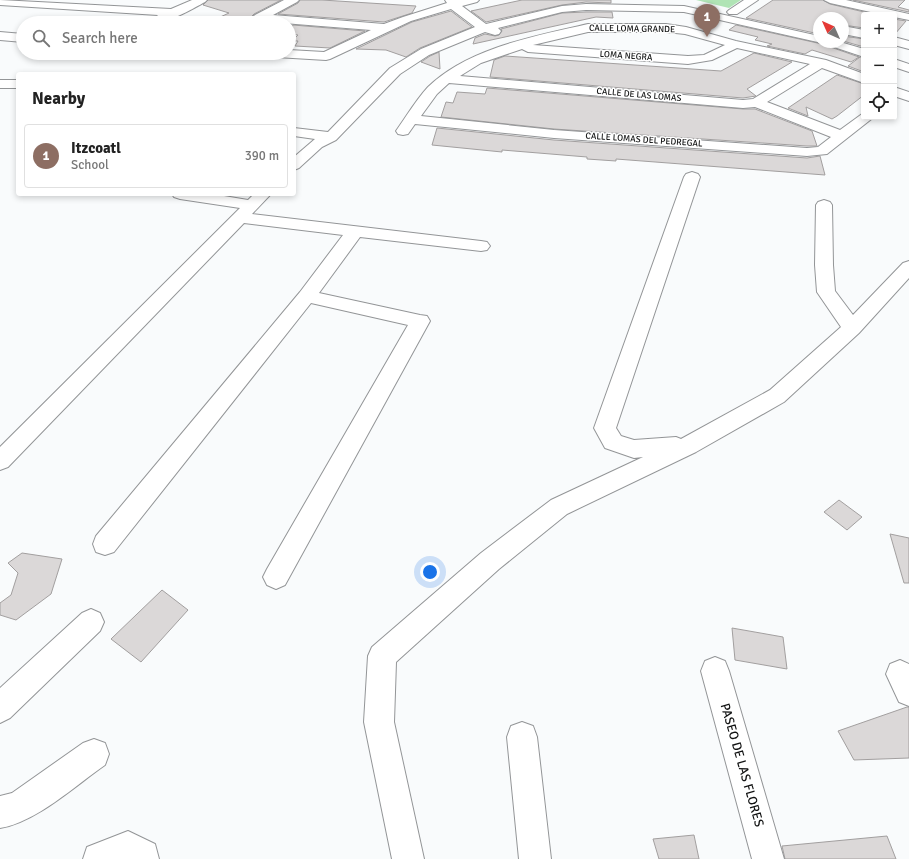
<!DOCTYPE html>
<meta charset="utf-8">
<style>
:root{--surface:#fff;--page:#f2f2f2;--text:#222;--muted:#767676;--line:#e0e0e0;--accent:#ea580c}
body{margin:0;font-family:Signika,sans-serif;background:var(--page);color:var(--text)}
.controls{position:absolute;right:12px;top:12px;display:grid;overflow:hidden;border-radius:4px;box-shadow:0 2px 6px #0003}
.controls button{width:36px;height:36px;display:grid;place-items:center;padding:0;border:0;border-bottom:1px solid var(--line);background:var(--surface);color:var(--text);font:20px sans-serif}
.compass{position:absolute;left:813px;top:12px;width:36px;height:36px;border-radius:50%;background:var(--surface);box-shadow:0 2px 6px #0003;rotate:315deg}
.you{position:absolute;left:430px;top:572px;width:14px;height:14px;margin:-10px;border:3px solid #fff;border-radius:50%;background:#1a73e8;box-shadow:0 0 0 6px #1a73e833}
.badge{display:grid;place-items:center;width:26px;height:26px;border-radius:50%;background:var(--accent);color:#fff;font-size:13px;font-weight:700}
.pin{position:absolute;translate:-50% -33px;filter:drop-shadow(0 1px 2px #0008)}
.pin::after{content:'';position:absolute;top:21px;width:14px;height:12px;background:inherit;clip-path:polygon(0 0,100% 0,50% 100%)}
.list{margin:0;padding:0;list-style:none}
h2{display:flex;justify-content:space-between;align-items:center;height:52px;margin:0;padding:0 16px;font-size:17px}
h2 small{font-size:13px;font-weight:400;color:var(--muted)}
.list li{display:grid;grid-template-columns:26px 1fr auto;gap:12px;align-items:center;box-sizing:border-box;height:64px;margin:0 8px 8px;padding:0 8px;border:1px solid var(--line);border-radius:4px}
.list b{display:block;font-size:15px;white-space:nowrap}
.list p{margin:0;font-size:13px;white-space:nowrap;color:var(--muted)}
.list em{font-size:13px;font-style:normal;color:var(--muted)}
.icon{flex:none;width:22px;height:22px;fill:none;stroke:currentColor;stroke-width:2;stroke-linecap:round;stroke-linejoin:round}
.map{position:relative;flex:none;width:909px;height:859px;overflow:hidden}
.search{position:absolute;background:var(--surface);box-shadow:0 2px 6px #0003;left:16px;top:16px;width:280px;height:44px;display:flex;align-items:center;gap:10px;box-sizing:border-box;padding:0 14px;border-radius:22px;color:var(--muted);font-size:15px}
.panel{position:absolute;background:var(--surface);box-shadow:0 2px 6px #0003;left:16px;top:72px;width:280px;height:124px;border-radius:4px}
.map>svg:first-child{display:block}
</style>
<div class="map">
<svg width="909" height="859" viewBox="0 0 909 859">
<rect width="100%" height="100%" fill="#f9fbfc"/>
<path fill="#b0e4b5" d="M696,0h45l-12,8z"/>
<path fill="#dbd8d8" stroke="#a29f9f" d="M208,0h73l-27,14 -4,4 4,3 10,2h-57l22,-10 -26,-8z
M300,0h22l94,6 -4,7 -28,9 -106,-8 20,-11z
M522,0h89v3l-25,-1 -24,3 -76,17 -15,-11z
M773,0h50l7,4 47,11h-13v13l-21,-3v-7h-24v16l-73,-16z
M853,0h52l-7,7 11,3v2z
M451,11l21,16 -52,21 -14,9 -20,-7 -30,-1 56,-27z
M586,12h26l1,6 -17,-1 -123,27 2,-6 10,-4 10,2 4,-1 3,-4 -1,-2 61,-16z
M894,19l12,2 -11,13h-1z
M293,25l72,6 -35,17 -35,-2 3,-5h-6l6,-6 -9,-1 4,-3 -3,-1z
M736,25l86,19 37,13 -8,5 -39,-12 -7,4 -38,-8 5,-2 -17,-4 3,-3 -29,-7z
M843,36l21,3v8l-21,-6z
M439,52l1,17 -19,-7 9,-6z
M754,53l38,9 -45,27 9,7 -13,2 -253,-21 4,-17 11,-4 216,15z
M860,57l4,1v14l-16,-6z
M837,75l27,9v11l-27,21 -5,3 -26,-12 2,9 -20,-8z
M487,88l256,21h12l57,22 5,15h-10l-253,-17 -113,-12 5,-15 7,1 4,-11 28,2z
M437,128l117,12 253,18 13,-2 5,19 -209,-16v2l-29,-2v-2l-85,-7v2l-70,-7z
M839,500l23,17 -15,13 -23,-18z
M890,534l19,4v45h-5z
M22,553l40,6 -11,35 -35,26 -16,-5v-12l11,-8 7,-22 -10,-10z
M162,590l26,20 -47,52 -30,-23z
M732,628l51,9 4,32 -52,-9z
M907,707h2v51l-55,2 -16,-29z
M694,835l5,24h-40l-6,-20z
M887,836l9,23h-111l-3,-13z"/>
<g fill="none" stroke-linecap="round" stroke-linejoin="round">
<defs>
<path id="minor" d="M0,0l171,9 21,-9h15l-2,2c-11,6 -38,22 -49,19l-2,-2 4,-4 -158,-10z
M284,0h15l-2,2 -24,13 111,9 19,-7 44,-14 -2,-3h34l-2,2 -15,4 24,18 76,-18 24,-2 98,2 135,30v6h21l24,7v8l-42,-14 -138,-31 -98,-2 -24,2 -64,16 3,3 -2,3 -4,1 -10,-3 -56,23 -29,19 -64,66 -14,7 -23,21 -5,2v-13l21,-18 -21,-3v-8l34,4 62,-64 31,-19 54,-22 -24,-18 -40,12 -81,38 -4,1 -50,-3 -4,-1 -2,-3h19v-3l35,2 47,-22 -113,-9 -4,-1 -2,-2 3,-3z
M744,0h14l-21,14h-8l-2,-2 2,-2z
M824,0h22l63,14v6l-15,-3v-2h-10l-54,-12z
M588,24h78l20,3 50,14 90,19 38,14v9l-42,-15 -55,34 73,28 22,-16h2v3h10l-47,37 -20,2 -253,-18 -139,-14 -7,10 -5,1 -5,-1 -2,-3c10,-14 20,-31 32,-44 40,-39 107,-51 160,-63zM588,32h78l19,2 40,11 -21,10 -16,1 -155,-11zM737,48l73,16 -57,35 -10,1 -283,-24 21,-13 41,-14 6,3 160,12 24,-4zM449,83l294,25 12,-1 76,30 -13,10 -11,1 -253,-18 -133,-14 16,-22z
M843,26l21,4v8l-21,-4z
M0,32l23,2v8l-23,-2z
M894,37l15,4v8l-15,-4z
M894,59l15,5v8l-15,-5z
M0,80h18v8h-18z
M894,87l15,5v9l-15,-5z
M692,172l6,2 2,3 -84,251 5,8 13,4 42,-3 5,2 89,-49 71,-63 -24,-35 -2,-27 1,-60 2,-3 6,-2 6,2 2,3 1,60 2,26 18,24 50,-52 6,-2v17l-50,55 -75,69 -88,50 -129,62 -68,55 -103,93 -2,60 30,137h-32l-28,-137 4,-66 4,-9 109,-94 70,-53 92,-43 -9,1 -29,-10 -11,-20 90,-251 2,-3z
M172,194h40l36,6 6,-6h17l-19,20 229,27 6,1 3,4 -3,4 -6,1 -121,-14 -41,56 101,22 7,1 3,5 -145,264 -9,4 -9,-4 -4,-8 4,-8 141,-244 -97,-22 -197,249 -9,3 -9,-3 -3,-8 3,-8 204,-244 43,-57 -99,-12 -236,244 -8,3v-23l240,-239 -60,-9 -6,-2z
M91,609l9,4 4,9 -4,9 -90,87 -10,5v-35l82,-75z
M715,657l10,4 4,10 55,188h-32l-51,-188 4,-10z
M900,660l9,4v42l-10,-4 -13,-28 4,-10z
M522,722l11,4 4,11 14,122h-32l-12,-122 4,-11z
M94,739l11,4 4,11 -4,11c-29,20 -70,58 -105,63v-32l12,-3 71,-50z
M128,831l27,13 4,15h-76l4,-12z"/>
</defs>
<use href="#minor" stroke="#939597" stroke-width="2"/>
<use href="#minor" fill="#fff" fill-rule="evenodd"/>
</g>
<g text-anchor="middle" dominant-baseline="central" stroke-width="3" stroke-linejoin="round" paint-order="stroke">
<g font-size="9" fill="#111212" stroke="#fff">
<text transform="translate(632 29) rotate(1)">CALLE LOMA GRANDE</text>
<text transform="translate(626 56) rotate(4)">LOMA NEGRA</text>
<text transform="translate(639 95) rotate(5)">CALLE DE LAS LOMAS</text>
<text transform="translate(644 140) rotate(4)">CALLE LOMAS DEL PEDREGAL</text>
</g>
<g font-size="13" fill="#111212" stroke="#fff">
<text transform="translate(742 765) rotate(74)">PASEO DE LAS FLORES</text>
</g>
</g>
</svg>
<div class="controls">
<button>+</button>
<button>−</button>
<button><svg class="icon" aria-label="locate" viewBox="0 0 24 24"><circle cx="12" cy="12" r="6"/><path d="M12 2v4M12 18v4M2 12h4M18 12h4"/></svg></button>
</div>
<svg class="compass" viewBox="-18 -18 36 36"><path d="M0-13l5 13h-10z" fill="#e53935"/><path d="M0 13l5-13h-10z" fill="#767676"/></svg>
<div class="you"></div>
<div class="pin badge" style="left:707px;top:37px;background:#8d6e63">1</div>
<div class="search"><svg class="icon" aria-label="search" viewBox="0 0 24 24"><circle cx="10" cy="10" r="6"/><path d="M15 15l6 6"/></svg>Search here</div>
<section class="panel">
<h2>Nearby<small></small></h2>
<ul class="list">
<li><span class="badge" style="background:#8d6e63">1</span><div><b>Itzcoatl</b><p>School</p></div><em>390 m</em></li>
</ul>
</section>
</div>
